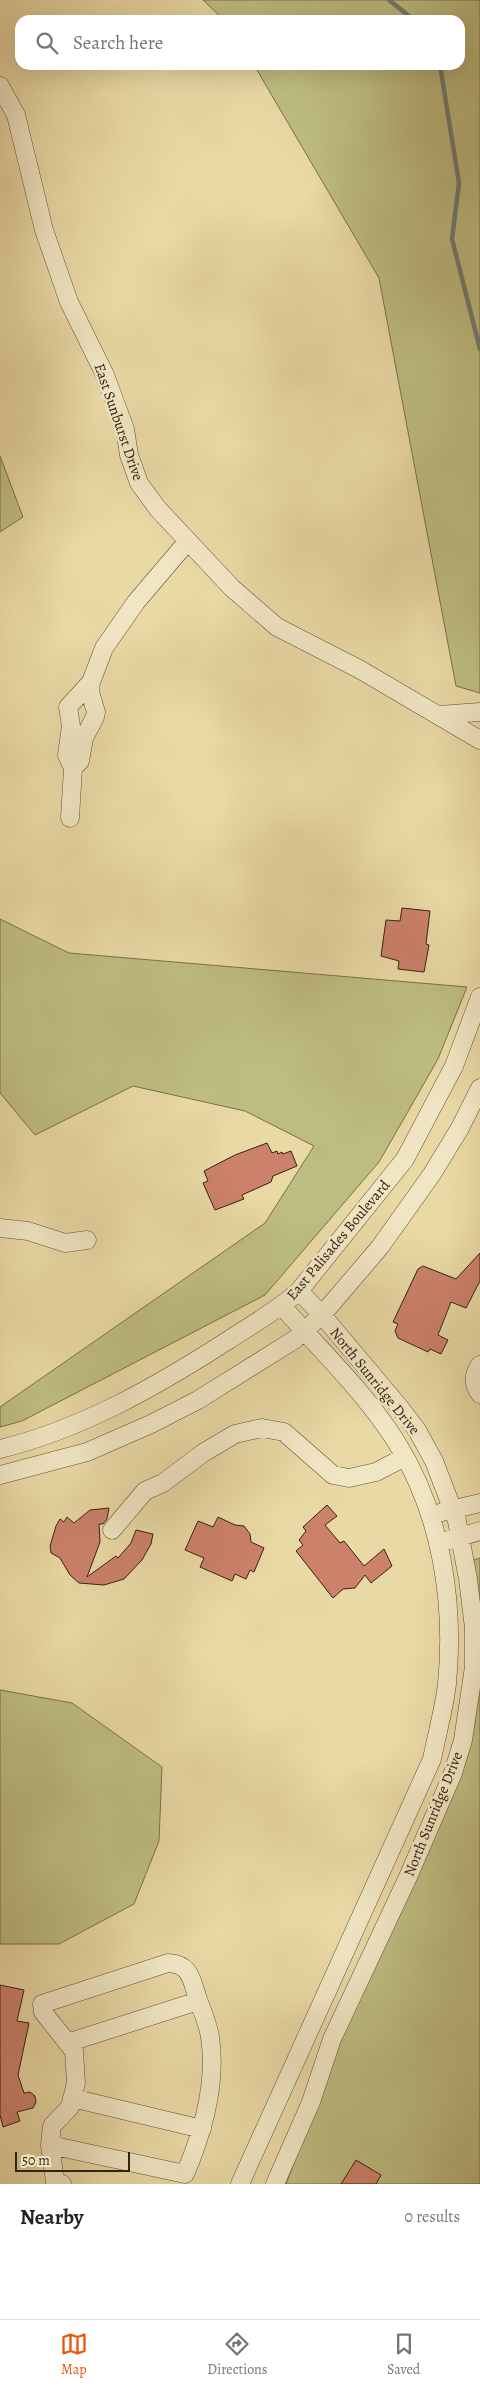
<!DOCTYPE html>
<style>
:root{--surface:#fff;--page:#f6f6f6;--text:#222;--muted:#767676;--line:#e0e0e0;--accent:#ea580c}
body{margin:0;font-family:Alegreya,serif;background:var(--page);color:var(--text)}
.scale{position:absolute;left:15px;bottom:12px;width:115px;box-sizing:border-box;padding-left:5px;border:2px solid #332312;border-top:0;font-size:14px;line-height:18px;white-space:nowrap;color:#332312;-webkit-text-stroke:4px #f1e6c4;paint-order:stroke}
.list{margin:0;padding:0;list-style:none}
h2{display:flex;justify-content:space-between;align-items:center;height:65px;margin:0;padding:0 20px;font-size:21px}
h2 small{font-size:16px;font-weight:400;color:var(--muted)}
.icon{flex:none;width:28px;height:28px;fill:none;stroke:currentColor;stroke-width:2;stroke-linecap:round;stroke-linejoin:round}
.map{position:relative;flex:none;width:480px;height:2184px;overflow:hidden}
.search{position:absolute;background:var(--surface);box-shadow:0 5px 20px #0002;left:15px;right:15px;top:15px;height:55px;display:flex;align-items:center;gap:12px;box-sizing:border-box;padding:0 18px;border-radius:15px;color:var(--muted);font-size:19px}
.sheet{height:135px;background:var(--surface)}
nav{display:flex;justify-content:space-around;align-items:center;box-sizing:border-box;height:70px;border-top:1px solid var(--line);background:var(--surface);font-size:14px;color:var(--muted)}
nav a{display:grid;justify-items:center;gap:2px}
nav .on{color:var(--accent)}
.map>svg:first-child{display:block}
</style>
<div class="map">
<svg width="480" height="2184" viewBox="0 0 480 2184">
<rect width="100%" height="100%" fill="#e9d9a5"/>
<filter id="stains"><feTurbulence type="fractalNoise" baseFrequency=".004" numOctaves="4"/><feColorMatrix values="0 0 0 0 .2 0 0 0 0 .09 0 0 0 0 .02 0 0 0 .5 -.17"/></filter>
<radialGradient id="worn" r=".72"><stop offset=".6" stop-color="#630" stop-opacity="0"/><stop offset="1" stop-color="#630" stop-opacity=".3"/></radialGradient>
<path fill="#bebd81" stroke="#78704a" d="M203,0h277v693l-24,-7 -77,-408 -125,-213h206v-45h-236z
M0,456l23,61 -23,15z
M0,919l69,34 398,34 -29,72 -59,103 -114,133 -243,126 -22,6v-20l265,-184 49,-77 -69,-35 -112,-25 -98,49 -35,-42z
M480,1558v626h-194l59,-154 114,-256 16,-52 4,-46 -8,-115z
M0,1690l72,13 90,64 -3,74 -25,63 -75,40h-59z"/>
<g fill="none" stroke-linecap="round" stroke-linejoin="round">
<path stroke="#737c73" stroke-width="4.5" d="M389,0l25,20
M440,65l19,118 -7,56 28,110"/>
</g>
<path fill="#cc816b" stroke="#332312" d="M402,908l28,3 -4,33 3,1 -5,27 -26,-3 1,-8 -18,-5 5,-36 14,1z
M267,1143l5,10 5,-2 1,3 4,-2 1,2 8,-3 6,15 -24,10 -2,6 -29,13 2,4 -29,11 -12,-27 5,-2 -4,-10 31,-16z
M480,1253v28l-14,27 -15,-6 -13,33 10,5 -7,14 -11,-5 -2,3 -30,-14 -3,-7 3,-7 -5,-2 25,-53 5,-3 33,13z
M327,1505l10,11 -12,9 15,18 4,-2 20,25 20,-17 8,17 -21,17 -6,-8 -10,13 -12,1 -10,9 -37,-47 7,-6 -4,-5 7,-9 -3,-4z
M109,1508l-2,11 -4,5h-4l1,18 -13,35 29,-21 2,2 13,-15 5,-13 17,4 -2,10 -9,16 -18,19 -20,6 -25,-2 -9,-8 -10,-17 -9,-5 -1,-7 6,-20 4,-7 4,3 3,-5 7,6 16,-13z
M218,1517l17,8 9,1 6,8 1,8 13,6 -10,24 -4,-2 -4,9 -11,-5 -3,7 -32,-14 4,-9 -19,-8 13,-29 15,6z
M0,1985l24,5 -7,31 12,2 -11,52 6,18 6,-1 5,4 1,6 -3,6 -16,4 3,9 -17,6 -3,-12z
M356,2160l25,15 -5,9h-35z"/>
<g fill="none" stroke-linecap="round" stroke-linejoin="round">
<defs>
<path id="minor" d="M0,86l16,29 28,115 25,72 36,73 20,54 4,26 10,28 19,26 74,79 45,39 82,42 121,71
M439,715l41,-3
M73,768l7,-7 4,-23 11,-21 1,-5 -6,-20 1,-10 13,-34 32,-46 51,-60
M70,818l3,-50 -6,-13 4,-29 -3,-19 23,-25
M0,1228l28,3 37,12 22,-3
M480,1365c-7,9 -7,20 0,29
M0,1449c82,-20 157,-63 227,-108 24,-16 50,-30 72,-50l106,-132 49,-93 26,-69
M0,1475l87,-23 64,-28 47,-24 96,-60 28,-25 58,-68 52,-73 28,-46 20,-40
M442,1512l38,-9
M112,1530l33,-39 18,-8 40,-30 32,-19 27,-6 22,4 49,43 16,3 27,-6 29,-15
M449,1540l31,-9
M67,2043l131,-42
M72,2098l130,31
M50,2145l135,29c18,-42 32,-91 25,-137 -2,-14 -9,-28 -13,-41 -6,-18 -7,-32 -29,-33l-126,41 1,8 31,39 2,32 -6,24 -18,19 -2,19 5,37 7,2
M240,2184l192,-425c5,-25 12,-50 15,-75 8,-83 -6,-170 -50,-241 -32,-51 -76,-92 -115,-137
M275,2184l36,-82 21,-63 76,-162 45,-104 10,-33 11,-73v-39l-6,-49 -11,-58 -23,-60 -17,-31 -20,-26 -75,-89 -23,-24"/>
</defs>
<use href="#minor" stroke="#605037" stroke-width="19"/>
<use href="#minor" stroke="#f1e6c4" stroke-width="18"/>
</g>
<g text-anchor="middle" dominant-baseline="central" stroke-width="5" stroke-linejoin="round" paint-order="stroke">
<g font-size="15" fill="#332312" stroke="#f1e6c4">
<text transform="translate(119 422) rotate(71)">East Sunburst Drive</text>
<text transform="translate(338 1240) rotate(-50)">East Palisades Boulevard</text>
<text transform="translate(375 1381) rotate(51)">North Sunridge Drive</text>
<text transform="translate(433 1814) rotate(-68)">North Sunridge Drive</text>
</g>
</g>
<rect width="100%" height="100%" filter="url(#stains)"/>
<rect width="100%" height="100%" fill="url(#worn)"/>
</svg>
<div class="scale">50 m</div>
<div class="search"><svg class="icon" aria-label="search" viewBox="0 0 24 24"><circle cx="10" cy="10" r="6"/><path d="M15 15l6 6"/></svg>Search here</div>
</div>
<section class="sheet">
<h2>Nearby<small>0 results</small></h2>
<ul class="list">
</ul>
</section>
<nav>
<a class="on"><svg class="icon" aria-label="map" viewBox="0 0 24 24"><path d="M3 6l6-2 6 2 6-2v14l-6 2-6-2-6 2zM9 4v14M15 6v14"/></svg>Map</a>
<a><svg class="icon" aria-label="directions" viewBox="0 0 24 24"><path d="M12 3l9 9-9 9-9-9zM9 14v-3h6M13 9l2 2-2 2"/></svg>Directions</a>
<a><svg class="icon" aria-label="saved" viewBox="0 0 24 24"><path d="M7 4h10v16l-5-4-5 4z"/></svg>Saved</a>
</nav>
